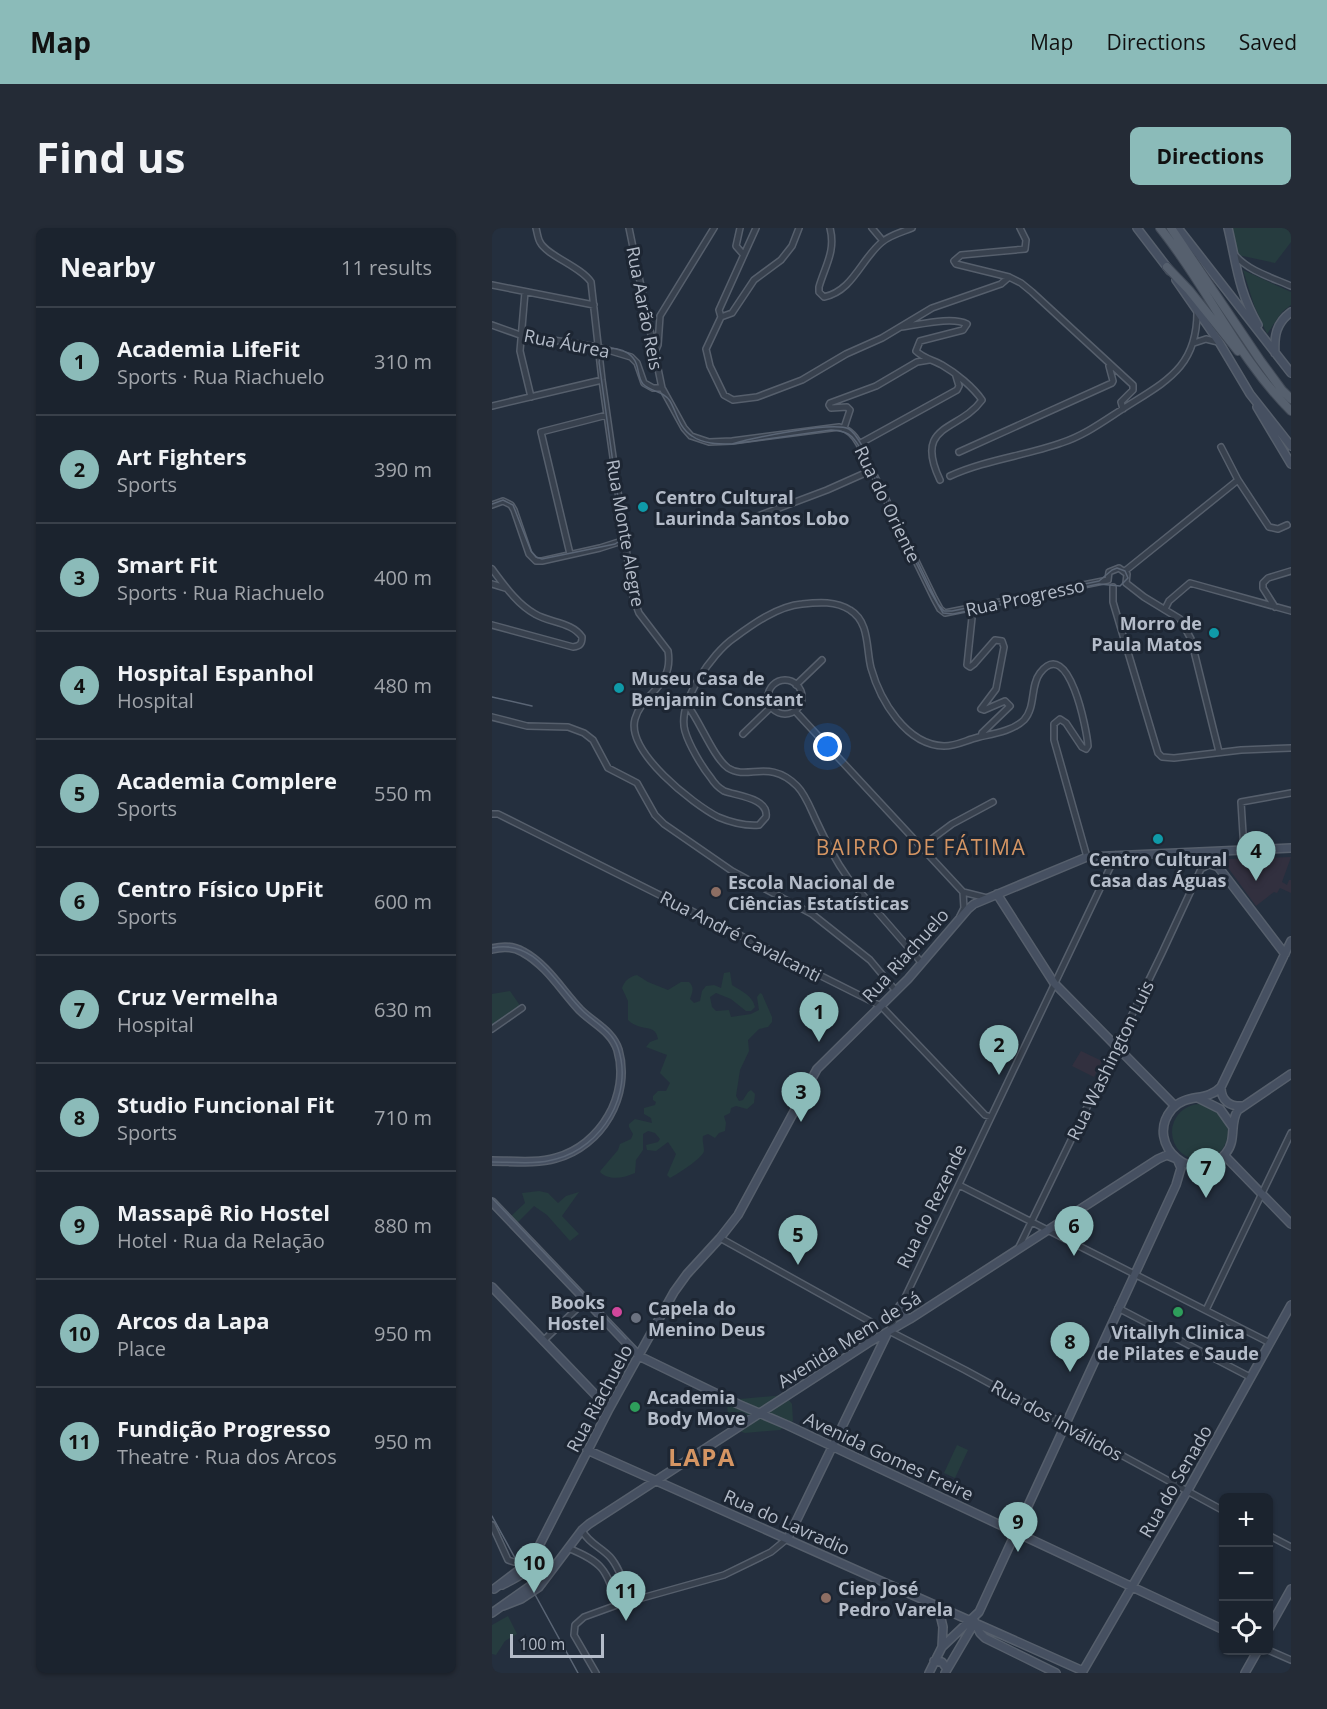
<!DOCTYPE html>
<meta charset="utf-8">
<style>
:root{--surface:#1b232e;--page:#242b36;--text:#f1f3f6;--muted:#a0a4aa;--line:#39404a;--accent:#8bbbb9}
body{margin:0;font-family:"Open Sans",sans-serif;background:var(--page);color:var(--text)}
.controls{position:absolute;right:18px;bottom:18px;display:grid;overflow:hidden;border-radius:9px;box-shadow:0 2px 4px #0004}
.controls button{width:54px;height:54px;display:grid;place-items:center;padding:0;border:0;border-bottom:2px solid var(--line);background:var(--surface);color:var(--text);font:30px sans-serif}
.scale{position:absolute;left:18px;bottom:15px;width:94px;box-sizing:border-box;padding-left:6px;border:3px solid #b4bcc9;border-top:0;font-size:16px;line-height:21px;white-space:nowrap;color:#b4bcc9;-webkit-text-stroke:4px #1d2633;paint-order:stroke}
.you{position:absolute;left:336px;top:519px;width:21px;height:21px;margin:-15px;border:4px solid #fff;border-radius:50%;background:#1a73e8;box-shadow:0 0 0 9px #1a73e833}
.badge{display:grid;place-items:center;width:39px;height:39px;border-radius:50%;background:var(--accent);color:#111;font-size:20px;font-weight:700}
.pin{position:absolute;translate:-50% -50px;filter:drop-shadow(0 2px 3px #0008)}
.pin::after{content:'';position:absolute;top:32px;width:21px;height:18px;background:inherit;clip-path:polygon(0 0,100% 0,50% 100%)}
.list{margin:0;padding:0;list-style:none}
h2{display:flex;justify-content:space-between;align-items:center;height:78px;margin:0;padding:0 24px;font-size:26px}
h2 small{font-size:20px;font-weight:400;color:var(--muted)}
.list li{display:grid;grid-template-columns:39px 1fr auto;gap:18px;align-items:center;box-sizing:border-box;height:108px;padding:0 24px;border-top:2px solid var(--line)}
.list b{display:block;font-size:22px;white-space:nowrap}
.list p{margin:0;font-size:20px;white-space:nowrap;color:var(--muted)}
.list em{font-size:20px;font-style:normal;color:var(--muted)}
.icon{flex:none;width:33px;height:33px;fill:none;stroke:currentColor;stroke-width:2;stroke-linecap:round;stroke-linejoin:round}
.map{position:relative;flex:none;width:799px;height:1445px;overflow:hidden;border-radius:9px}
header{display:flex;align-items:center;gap:36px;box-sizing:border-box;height:84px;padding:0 30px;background:var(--accent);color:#111}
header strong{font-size:28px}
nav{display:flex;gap:33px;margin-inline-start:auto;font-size:21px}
.intro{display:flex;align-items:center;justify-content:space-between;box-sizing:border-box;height:144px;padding:0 36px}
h1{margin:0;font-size:42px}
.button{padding:15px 27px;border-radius:9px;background:var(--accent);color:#111;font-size:21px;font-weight:700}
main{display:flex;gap:36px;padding:0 36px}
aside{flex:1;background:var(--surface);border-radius:9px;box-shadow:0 2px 4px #0004}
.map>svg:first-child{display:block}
</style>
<header>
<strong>Map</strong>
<nav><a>Map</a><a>Directions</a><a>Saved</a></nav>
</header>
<div class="intro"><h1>Find us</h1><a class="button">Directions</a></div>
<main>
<aside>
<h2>Nearby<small>11 results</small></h2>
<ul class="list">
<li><span class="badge">1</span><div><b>Academia LifeFit</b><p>Sports · Rua Riachuelo</p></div><em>310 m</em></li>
<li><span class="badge">2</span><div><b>Art Fighters</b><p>Sports</p></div><em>390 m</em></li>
<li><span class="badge">3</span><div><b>Smart Fit</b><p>Sports · Rua Riachuelo</p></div><em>400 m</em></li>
<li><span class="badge">4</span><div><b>Hospital Espanhol</b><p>Hospital</p></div><em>480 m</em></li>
<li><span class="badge">5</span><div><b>Academia Complere</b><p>Sports</p></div><em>550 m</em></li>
<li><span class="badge">6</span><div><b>Centro Físico UpFit</b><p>Sports</p></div><em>600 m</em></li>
<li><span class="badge">7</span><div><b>Cruz Vermelha</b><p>Hospital</p></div><em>630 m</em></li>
<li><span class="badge">8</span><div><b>Studio Funcional Fit</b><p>Sports</p></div><em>710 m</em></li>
<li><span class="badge">9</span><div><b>Massapê Rio Hostel</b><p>Hotel · Rua da Relação</p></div><em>880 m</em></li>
<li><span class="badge">10</span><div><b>Arcos da Lapa</b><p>Place</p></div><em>950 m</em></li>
<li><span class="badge">11</span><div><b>Fundição Progresso</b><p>Theatre · Rua dos Arcos</p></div><em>950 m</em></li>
</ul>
</aside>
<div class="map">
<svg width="799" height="1445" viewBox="0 0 799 1445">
<rect width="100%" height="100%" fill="#242f3e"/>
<path fill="#32303f" d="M799,629l-9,25 5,3 2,-5h2v13l-11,-5 -3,5 -3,-1 -18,14 -33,-45 3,-2z
M589,823l21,10 -8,16 -22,-11z"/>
<path fill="#263c3f" d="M740,0h59v14l-16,21 -37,-8z
M751,42l48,22v13l-9,7 -15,22 -13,-29z
M238,744l2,13c9,6 20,10 23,22l-4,4h-5l-15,-12 -15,-6 -6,4 2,10 4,4 13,-1 2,7 20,-3 8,-4 -2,-13 3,-4 2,1 10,23v5l-4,5 -9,2 -11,11 1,11 -9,19 -4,26 3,5 4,-1 5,-8 3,-2 4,4 -1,9 -7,6 -11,-3 -5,2 -1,5 -6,3 2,7 -1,8 -6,2 -4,5 -7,-4 -5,2c-1,5 1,10 1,15 -1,7 -28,24 -34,27l-3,-3 9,-21 -8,-12 -12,9 -9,-1 -1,-5 12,-3 2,-3 -5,-6 -7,-2 -5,3v16l-7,10 -1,13c-11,5 -26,8 -35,-1l1,-2 17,-20 2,-6 11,-5 2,-5 -4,-7v-3l6,-5 17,4 -1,-5 -7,-4v-6l11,-3 1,-3 -3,-2v-4l5,-5h8l4,-8 -10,-10 7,-18 -21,-8 4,-5 8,-3c-3,-17 -17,-6 -30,-19v-19l-6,-13c3,-7 6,-11 15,-13l11,7 20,8 13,-8h8c6,5 3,11 1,17l4,4 6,-2 2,-10 4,-5 8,-1 7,3 3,-15z
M18,763l11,16 -29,21v-34z
M680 904a28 28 0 1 1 56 0a28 28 0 1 1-56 0Z
M47,963l9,2 10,10 8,-7 13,-4 -17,24 17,18 -9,7 -23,-26 -13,-9 -16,16 -7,-6 14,-13 -3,-10z
M293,1167l7,9 1,17 -13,9 -35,3 -15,-5 -3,-22 2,-3 11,-4z
M465,1217l11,5 -13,28 -11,-5z
M16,1388l9,18 -12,7 -9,14 -4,-1v-29z"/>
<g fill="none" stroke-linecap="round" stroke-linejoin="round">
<defs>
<path id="street" d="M44,0c1,4 2,11 4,14 7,14 40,24 51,40l11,98 31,217 6,16 29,38c6,36 -26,42 -33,68 -9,33 58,85 83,98 12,5 28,9 41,8l7,-8c3,-19 -29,-21 -42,-26 -5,-3 -10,-8 -13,-13 -9,-11 -22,-33 -26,-47 -8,-28 27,-78 49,-93 19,-14 44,-32 68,-34 17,-2 34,-3 48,6 20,12 16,39 21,58 9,32 35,77 73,78 13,0 22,-6 35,-9 13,-3 34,-6 45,-17 12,-13 6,-34 16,-47 29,-38 47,58 48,73l-2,3 -4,-2 -16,-24 -6,-4 -6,5v16l33,117
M137,0l33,160 22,40 7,8 18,6 23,-1 107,-14c9,2 16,9 20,17l75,154 6,11 5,4 163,-33
M248,0l-4,18 7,8
M264,0l-37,82 2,7 -15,32 4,17 14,29 9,5 24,-3 45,-17 44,-26 36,-16 50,-30 69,-24 8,-7 -53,-13 -2,-3 7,-6 64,-6 1,-9 -6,-12
M338,0c6,23 -5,38 -11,59v5l5,5c29,-6 37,-38 58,-55 8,-7 20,-10 30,-14
M380,0l11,13
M743,27c13,16 38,23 56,31
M517,49l12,6 11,9 101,93v5l-12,12 2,7
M0,57l102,20
M33,64l-5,59 11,46
M229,89l11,-4 22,-33 27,-20 11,-14 7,-18
M0,97l28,10 78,12 33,10 6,6 7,20 9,5h9
M409,99c17,-2 51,-11 66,-3l-4,6 -43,11 -4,10c7,7 17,9 26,14 14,8 31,22 40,35 -23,32 -69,23 -42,80
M702,115l12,-4 12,3
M162,126l4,-9 2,-29 54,-88
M0,178l110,-26
M352,200l6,-18 -3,-3 -16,1 -2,-3 1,-2 46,-17 41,-24 12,-2
M367,216l98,-54 2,-4 -3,-10
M729,219l17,33 31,47 9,2 9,-4
M467,224l153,-69 1,-2 -4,-15
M458,248c35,-16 74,-20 111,-33 22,-7 40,-20 60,-33 43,-28 77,-41 76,-100
M0,277l11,-4 8,4 3,5 15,44 7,7h6l58,-13 22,-7 2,-3
M258,291l77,-29 45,-20
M78,326l-29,-122 66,-17
M0,341c12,16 25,35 43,45 15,9 37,8 47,23 0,7 -2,9 -9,10l-81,-22
M633,343l113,-91
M616,352l1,-8 10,-4 8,6 -1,9
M634,355l18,14 36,22 11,20 28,113
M0,356l13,4
M621,359v15l45,151 4,4 12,1 67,-8 50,-2
M783,379l-12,-19v-5l5,-5 23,-7
M481,380l-6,57 3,2 4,-3 21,-24 7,1 2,6 -8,42 -15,20 3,1 21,-9 5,5 -28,27 -1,3
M673,381l4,-8 21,-18 101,28
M276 469a17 17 0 1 1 34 0a17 17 0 1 1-34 0Z
M304,457l26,-25
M196,478c12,16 26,52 40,62 20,13 41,-10 69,18 8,8 13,21 18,32 10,21 19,41 33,60l73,84
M303,483l168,181 24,6
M0,489l35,9 41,1 16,6 9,7 15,28 29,15 18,32 9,9 68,47 80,43 58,46 26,31
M251,506l28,-27
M0,586h6l28,14 355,178 104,109 6,2
M429,619l31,-23 41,-22
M752,622l-3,-48 50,-9
M624,627l-227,476 76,39 259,141
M709,641l8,-4 10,3
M468,688l4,-8 -1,-16
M0,801l30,-21
M467,957l311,158
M228,1010l151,84 3,8 -6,12
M526,1021l144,-296 39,-84v-9l-7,-7
M626,1080l132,69
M714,1082l85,-177
M51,1113l43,-41
M0,1297l16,35 6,2 16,-5
M90,1302c6,13 19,17 28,27 10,11 15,30 21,44
M776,1307l23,12
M76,1320c34,14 39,21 49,57
M776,1422l23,10
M104,1445l-22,-38 1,-10 9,-8 33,-12 107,-30 47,-23 17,-14"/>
<path id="secondary" d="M645,0l33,43
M686,0l113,145
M736,0c9,38 10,62 30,97
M684,52l43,62 31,52 41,52
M783,125c-1,-17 1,-30 16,-41
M765,179l34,57
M734,624c-7,3 -11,8 -7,16l66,86
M505,666l57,89 121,123
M799,713l-70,146c-14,15 -35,6 -49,22 -30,36 25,81 54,44 11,-13 3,-30 12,-43l53,-36
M0,721c11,-3 21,-3 31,3 24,13 39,39 57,58 13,13 32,21 38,40 13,45 -17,96 -62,108 -20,6 -43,3 -64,3
M729,859c0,14 9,20 22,19
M706,870l22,11 12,17
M732,927l67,69
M0,974l147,154 99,48 49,21 437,205
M0,1059l117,122
M408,1078v9l10,4
M95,1222l496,221 105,-181 103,-185
M296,1310l99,-204
M10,1357c18,-9 30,-14 36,-34
M2,1361l29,-22 16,-21 70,-137 65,-117 13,-18 33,-36 18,-23 79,-146 91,-90 60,-70 6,-5 113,-47 204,-9
M11,1378l18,-7 18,-12 43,-57 7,-6 279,-181 42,-24 248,-160 9,-4 10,4
M446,1378l5,21 -1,20
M0,1385l55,-39
M483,1394l5,11 5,5 71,35
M776,1402l23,-41
M442,1433l8,1 5,7
M437,1445l13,-26 37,-35 197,-427 5,-17 -4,-9
M453,1445l30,-51
M753,1445l13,-23"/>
<path id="primary" d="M668,0c47,58 77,129 131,183
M679,0l89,132 22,30 9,9
M675,39l22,23 49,61"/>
</defs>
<use href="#street" stroke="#565f6c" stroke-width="8"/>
<use href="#secondary" stroke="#565f6c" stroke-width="10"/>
<use href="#primary" stroke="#414a57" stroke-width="10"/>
<use href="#street" stroke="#38414e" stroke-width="5"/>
<use href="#secondary" stroke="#465061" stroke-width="7"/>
<use href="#primary" stroke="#56606e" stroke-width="8"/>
<path stroke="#5a6575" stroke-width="1.5" d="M0,276l11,-4 10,5 18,46 5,6 6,2 73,-15 9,-6 1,-6 -3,-22
M131,289l-6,-25 -18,-130c3,-22 31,-14 37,1 3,7 2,15 7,21 8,8 21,7 27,17 7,12 9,27 22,35 11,8 26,8 40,8l99,-14c16,1 21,4 29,18l69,141 14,24 10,1 146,-30 21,2 8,-8 -3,-7 -8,-3 -5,2 -13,11 -147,30h-8l-6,-7 -77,-160c-3,-5 -7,-12 -12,-15 -16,-8 -97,9 -117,15
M0,469l40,9
M0,720c45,-10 64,38 92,64 12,11 28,19 34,36 16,46 -16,99 -62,111 -20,6 -43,3 -64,3
M0,970l134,141
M0,1288l86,157"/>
</g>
<g fill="#0f9aa8" stroke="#1d2633" stroke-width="2">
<circle cx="151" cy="279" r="6"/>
<circle cx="722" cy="405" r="6"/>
<circle cx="127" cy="460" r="6"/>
<circle cx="666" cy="611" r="6"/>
</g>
<g fill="#8d6e63" stroke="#1d2633" stroke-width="2">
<circle cx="224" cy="664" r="6"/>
<circle cx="334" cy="1370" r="6"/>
</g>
<circle fill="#d1479c" stroke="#1d2633" stroke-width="2" cx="125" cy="1084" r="6"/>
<g fill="#2e9e5b" stroke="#1d2633" stroke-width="2">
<circle cx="686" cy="1084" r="6"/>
<circle cx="143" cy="1179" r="6"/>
</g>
<circle fill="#6b7280" stroke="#1d2633" stroke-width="2" cx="144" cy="1090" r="6"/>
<g text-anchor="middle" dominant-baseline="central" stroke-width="6" stroke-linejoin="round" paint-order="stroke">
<g font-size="18" fill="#b4bcc9" stroke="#1d2633">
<text transform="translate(153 80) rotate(79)">Rua Aarão Reis</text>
<text transform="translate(75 115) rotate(11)">Rua Áurea</text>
<text transform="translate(396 276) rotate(64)">Rua do Oriente</text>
<text transform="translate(134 305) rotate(80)">Rua Monte Alegre</text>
<text transform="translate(533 369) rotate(-12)">Rua Progresso</text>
<text transform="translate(249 708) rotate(27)">Rua André Cavalcanti</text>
<text transform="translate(413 727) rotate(-48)">Rua Riachuelo</text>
<text transform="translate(618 832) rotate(-64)">Rua Washington Luis</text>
<text transform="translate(439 978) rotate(-64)">Rua do Rezende</text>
<text transform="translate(357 1111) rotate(-32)">Avenida Mem de Sá</text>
<text transform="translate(107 1170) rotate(-62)">Rua Riachuelo</text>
<text transform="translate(565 1192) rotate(29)">Rua dos Inválidos</text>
<text transform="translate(397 1228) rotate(25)">Avenida Gomes Freire</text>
<text transform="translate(683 1253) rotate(-60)">Rua do Senado</text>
<text transform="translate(295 1294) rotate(24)">Rua do Lavradio</text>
</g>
<g font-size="18" font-weight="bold" fill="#b4bcc9" stroke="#1d2633" text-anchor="start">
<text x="163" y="269">Centro Cultural<tspan x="163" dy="21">Laurinda Santos Lobo</tspan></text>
<text x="710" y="395" text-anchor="end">Morro de<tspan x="710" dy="21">Paula Matos</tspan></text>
<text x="139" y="450">Museu Casa de<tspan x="139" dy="21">Benjamin Constant</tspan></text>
<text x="666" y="631" text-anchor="middle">Centro Cultural<tspan x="666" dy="21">Casa das Águas</tspan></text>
<text x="236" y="654">Escola Nacional de<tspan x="236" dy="21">Ciências Estatísticas</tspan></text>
<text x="113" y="1074" text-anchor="end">Books<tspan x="113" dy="21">Hostel</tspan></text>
<text x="156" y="1080">Capela do<tspan x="156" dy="21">Menino Deus</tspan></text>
<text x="686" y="1104" text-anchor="middle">Vitallyh Clinica<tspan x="686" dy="21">de Pilates e Saude</tspan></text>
<text x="155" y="1169">Academia<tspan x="155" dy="21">Body Move</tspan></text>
<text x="346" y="1360">Ciep José<tspan x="346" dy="21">Pedro Varela</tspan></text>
</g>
<g font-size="21" letter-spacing="1.5" fill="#d59563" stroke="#1d2633">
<text x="429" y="619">BAIRRO DE FÁTIMA</text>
</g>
<g font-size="24" font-weight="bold" letter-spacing="1.5" fill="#d59563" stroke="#1d2633">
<text x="210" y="1228">LAPA</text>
</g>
</g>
</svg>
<div class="controls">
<button>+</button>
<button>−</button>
<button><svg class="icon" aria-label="locate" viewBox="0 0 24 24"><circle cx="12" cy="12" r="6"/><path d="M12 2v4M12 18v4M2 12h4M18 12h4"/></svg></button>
</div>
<div class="scale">100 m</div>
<div class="you"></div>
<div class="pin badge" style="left:327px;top:814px">1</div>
<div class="pin badge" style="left:507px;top:847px">2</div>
<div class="pin badge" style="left:309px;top:894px">3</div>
<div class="pin badge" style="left:764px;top:653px">4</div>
<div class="pin badge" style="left:306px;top:1037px">5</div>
<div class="pin badge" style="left:582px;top:1028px">6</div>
<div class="pin badge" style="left:714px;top:970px">7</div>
<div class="pin badge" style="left:578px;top:1144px">8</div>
<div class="pin badge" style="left:526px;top:1324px">9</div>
<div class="pin badge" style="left:42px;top:1365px">10</div>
<div class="pin badge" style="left:134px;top:1393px">11</div>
</div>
</main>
